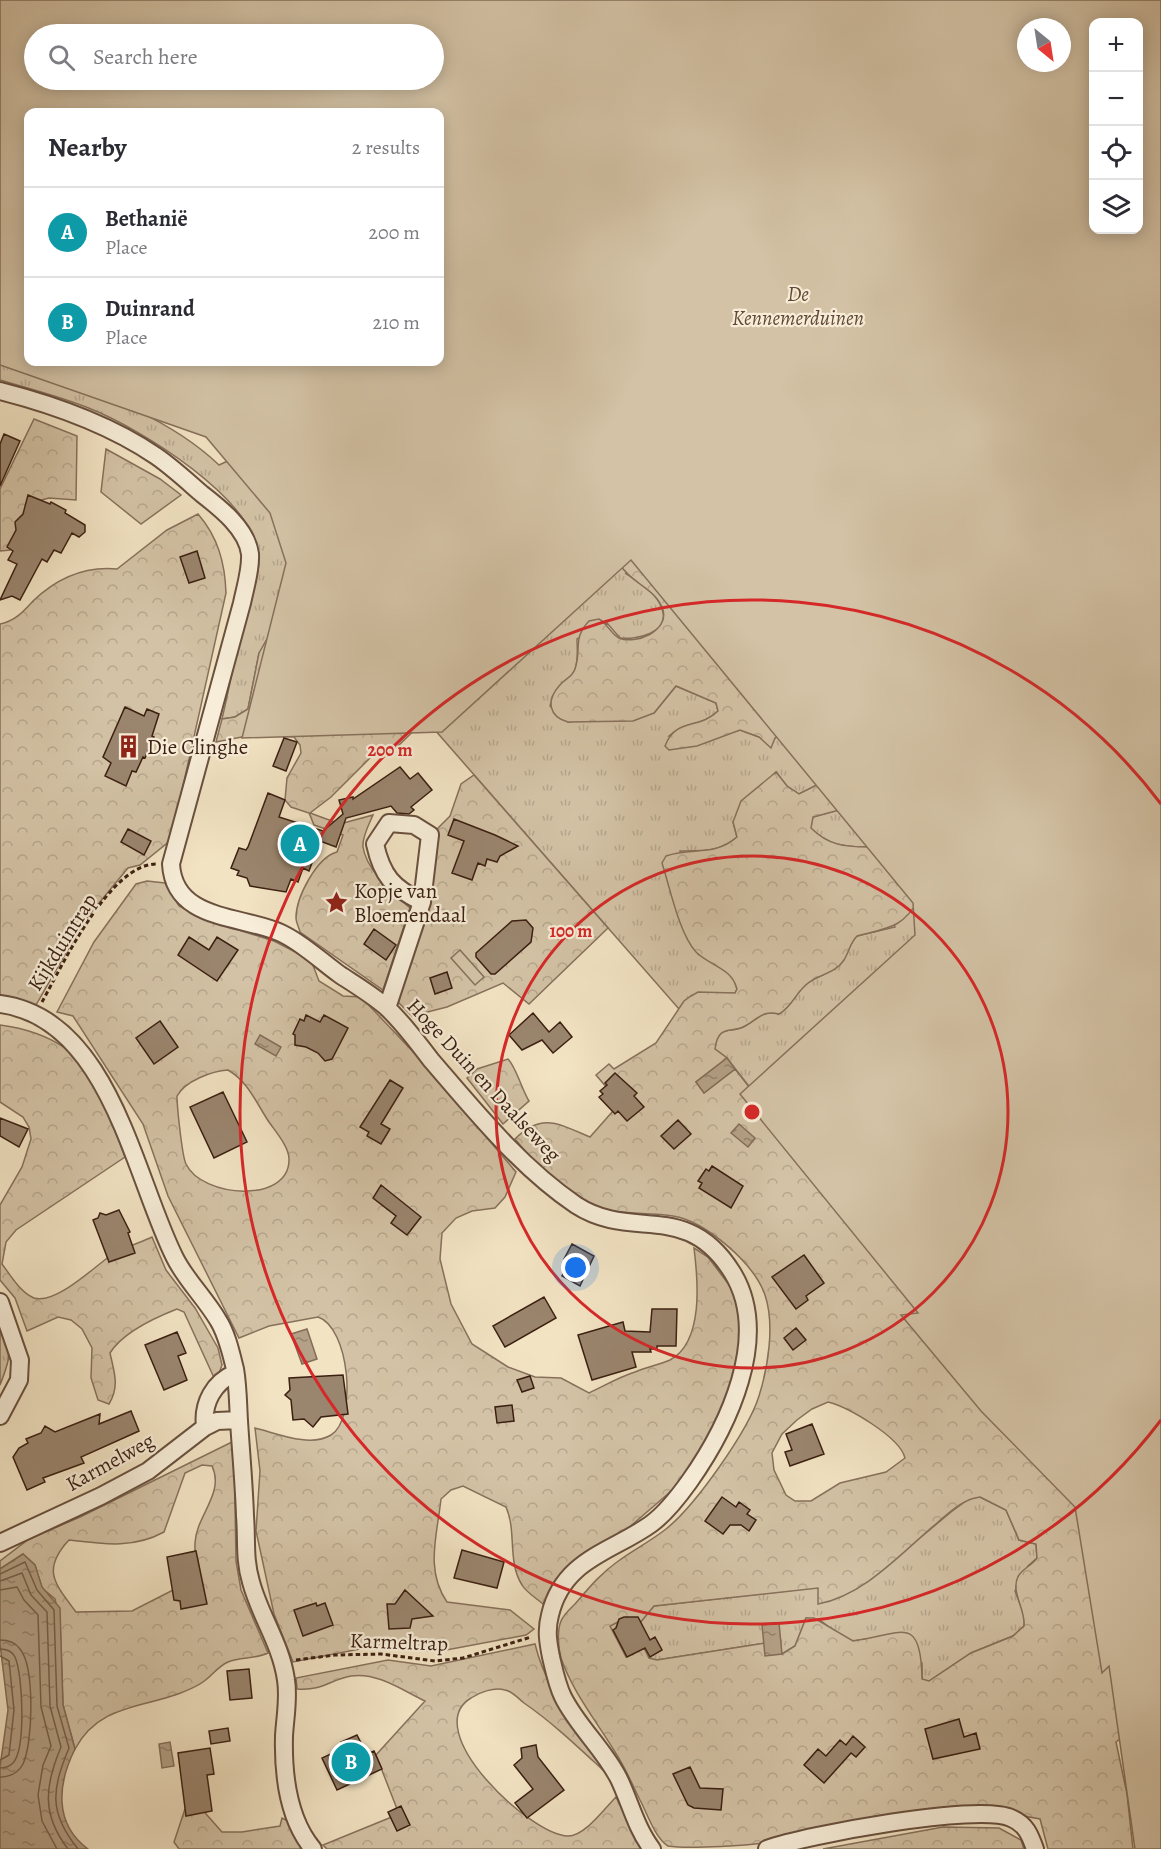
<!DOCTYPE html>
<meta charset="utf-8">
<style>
:root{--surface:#fff;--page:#f7f7f7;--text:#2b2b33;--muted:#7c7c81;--line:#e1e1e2;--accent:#8f2418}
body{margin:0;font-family:Alegreya,serif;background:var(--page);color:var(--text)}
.controls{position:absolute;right:18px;top:18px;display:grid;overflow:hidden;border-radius:12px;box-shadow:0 3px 15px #0003}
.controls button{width:54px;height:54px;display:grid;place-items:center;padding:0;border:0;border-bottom:2px solid var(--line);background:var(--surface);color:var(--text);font:30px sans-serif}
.compass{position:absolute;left:1017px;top:18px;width:54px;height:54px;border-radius:50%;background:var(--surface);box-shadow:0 3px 15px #0003;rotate:150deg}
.you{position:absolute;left:576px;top:1268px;width:21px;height:21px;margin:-15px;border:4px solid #fff;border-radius:50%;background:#1a73e8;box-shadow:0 0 0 9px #1a73e833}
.badge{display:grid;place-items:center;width:39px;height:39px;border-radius:50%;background:var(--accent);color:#fff;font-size:20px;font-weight:700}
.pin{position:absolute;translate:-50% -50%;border:3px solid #fff;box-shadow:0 2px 6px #0006}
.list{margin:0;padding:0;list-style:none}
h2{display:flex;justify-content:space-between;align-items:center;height:78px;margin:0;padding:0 24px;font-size:26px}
h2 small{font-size:20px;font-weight:400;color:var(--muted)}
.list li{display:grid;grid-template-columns:39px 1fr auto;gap:18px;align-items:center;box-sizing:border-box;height:90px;padding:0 24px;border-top:2px solid var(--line)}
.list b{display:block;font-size:22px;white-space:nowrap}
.list p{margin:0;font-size:20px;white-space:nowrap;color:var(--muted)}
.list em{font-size:20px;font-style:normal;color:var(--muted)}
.icon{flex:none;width:33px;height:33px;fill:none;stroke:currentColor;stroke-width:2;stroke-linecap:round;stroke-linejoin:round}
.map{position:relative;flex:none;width:1161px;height:1849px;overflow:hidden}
.search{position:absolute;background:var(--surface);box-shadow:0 3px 15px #0003;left:24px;top:24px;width:420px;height:66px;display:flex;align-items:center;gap:15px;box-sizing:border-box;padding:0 21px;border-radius:33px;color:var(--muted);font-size:22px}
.panel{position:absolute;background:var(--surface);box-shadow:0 3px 15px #0003;left:24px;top:108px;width:420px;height:258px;border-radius:12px}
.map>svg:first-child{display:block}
</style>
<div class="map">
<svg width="1161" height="1849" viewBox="0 0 1161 1849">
<defs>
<pattern id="grass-tufts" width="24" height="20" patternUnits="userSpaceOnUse" patternTransform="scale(1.5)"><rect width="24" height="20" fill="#d3c2a5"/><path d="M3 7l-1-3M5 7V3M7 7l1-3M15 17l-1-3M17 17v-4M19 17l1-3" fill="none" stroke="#b6a68d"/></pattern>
<pattern id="forest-crowns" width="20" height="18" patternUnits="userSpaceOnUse" patternTransform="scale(1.5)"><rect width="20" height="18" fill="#d3c2a5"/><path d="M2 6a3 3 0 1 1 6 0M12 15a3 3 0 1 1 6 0" fill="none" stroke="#b6a68d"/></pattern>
<pattern id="water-ripples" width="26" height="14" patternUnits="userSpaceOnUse" patternTransform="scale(1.5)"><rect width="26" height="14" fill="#b4a086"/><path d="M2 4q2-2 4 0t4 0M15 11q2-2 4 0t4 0" fill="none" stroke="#94826c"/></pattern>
</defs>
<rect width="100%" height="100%" fill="#f2e3c3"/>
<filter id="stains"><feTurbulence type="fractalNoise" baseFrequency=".00333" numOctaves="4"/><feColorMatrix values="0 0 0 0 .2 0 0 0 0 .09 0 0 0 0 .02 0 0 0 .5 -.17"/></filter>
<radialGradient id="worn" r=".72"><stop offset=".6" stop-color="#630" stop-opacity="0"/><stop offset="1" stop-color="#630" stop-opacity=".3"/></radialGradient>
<path fill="url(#grass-tufts)" stroke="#87705b" stroke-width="1.5" fill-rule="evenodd" d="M485,0l386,703 152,734 -296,-379 -12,-9c3,-26 17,-15 30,-23 13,-7 17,-16 34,-12 11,-9 18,-22 29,-31 10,-8 23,-9 32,-19 8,-8 9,-21 17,-28l38,-9 -27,-80c-24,0 -40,-2 -58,-19l3,-11 41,-11 -29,-25 -26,13 -12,-8 -11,-14 -43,50 4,15c-18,15 -34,14 -57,14l18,103 34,21 5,14 -2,4c-22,3 -42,-8 -56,16l-252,-288 -168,-68 -11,56 -13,8 -13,2c8,-34 14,-68 23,-102 5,-18 14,-38 14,-58 -2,-59 -118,-130 -168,-150 -29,-12 -61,-20 -91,-29v-22c76,29 159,50 219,107l221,-103v-250h-412l-28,-104 31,73 403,-1v-46zM625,573l193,118 -43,47 -16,-1 -19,-7 -15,4 -56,2c14,-14 34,-10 49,-25l-2,-8 -40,-17 -22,27 -86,9 -18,-16c6,-24 17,-20 24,-34 5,-10 3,-23 3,-33l30,-16 13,15c16,2 51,-5 42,-29 -5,-16 -24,-28 -37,-36z
M0,1324c13,27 11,33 0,61z
M980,1497l26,13 13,30 17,4 1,14 -9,8 -13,25 10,26 -1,9 -11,10 -42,17 -42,28 -7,-1v-17l-56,-24 -13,2 -9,-3 -23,-17 -15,-3 -11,28 -13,8 -17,-11 -108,17 -31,-3 -16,-31 17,-9 7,13 20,-24 213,-24 84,-70 19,-14z"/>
<path fill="url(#forest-crowns)" stroke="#87705b" stroke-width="1.5" fill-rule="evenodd" d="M34,419l43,17 -1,64 -27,-2 -15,4 -24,48 -10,1v-62z
M106,449l54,30 21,16 -40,29 -40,-32z
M198,514c20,23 27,49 28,79l-55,247 -31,25 -12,3 -43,52 -49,85 -36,-6v-375c15,-3 23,-12 33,-23 23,-22 52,-35 84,-32l50,-39z
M625,553l158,180 -8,5 -4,10 -12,-11 -19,-7 -43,16 -28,4 -4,-4c11,-29 34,-16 53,-35l-2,-8 -40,-17 -22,27 -21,8 -65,1c-19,-5 -22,-21 -9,-36 5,-7 13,-8 16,-17 7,-20 -3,-30 14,-48l10,-2c8,4 12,15 20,19 17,7 50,-7 44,-28 -6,-21 -32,-27 -42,-44z
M267,639l171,68 -41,40 -17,1 -49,49 -21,16 30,11 33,-9c-4,9 -11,22 -10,32 4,25 30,45 47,61l-27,82 -83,-58c-1,-4 -4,-10 -4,-14 0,-21 21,-61 41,-66l6,-17 -29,-10 -5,-12 -18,-6 -6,-7 2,-22 14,-25 -1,-8 -6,-8 -42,-2 -36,7 6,-23 13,-2 13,-8 11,-56z
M776,772l11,14 12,8 26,-13 29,25 -41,11 -2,11c17,17 33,19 57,19l51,52c-16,29 -31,29 -62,37 -7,7 -8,16 -13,24 -9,14 -25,14 -36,23 -12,9 -16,24 -29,31 -17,-4 -21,5 -34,12 -13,8 -27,-3 -30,23l12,9 -31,24 8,11 31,-24 79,101 255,209 55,357 -8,6 11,52 6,55h-85l-8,-30 -22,-4 -243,26c-22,5 -88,8 -107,5 -13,-8 -21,-33 -28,-46 -8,-16 -15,-33 -25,-48 -18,-30 -43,-61 -54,-94 -3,-11 -4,-27 0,-37 3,-7 9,-12 14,-17 13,-15 25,-30 42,-42 16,-12 34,-21 49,-33 29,-23 82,-98 93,-133 9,-29 16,-71 6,-101 -11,-32 -60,-74 -92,-79 -24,-4 -52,-1 -75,-8 -32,-10 -63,-44 -83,-69 27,-27 44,-15 75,-2l30,-34 -24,-28 13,-11 5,5 42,-26 28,-42 7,-5 7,-4 37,1 2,-4c-5,-21 -27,-23 -41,-37 -17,-19 -26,-64 -34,-89l4,-7c27,-9 48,1 71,-19l-4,-15 8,-21zM828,1402c20,5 72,35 77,56l-19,14 -46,11 -29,18h-16l-9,-6 -12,-25 -2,-17 10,-19 15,-14 15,-11zM980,1497l26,13 13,30 17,4 1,14c-5,7 -13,10 -18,17 -10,15 7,34 5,51l-11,10 -42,17 -42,28 -7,-2c-1,-67 -21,-44 -69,-38l-39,-23h-8l-11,28 -13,8 -17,-11 -108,17 -8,-2 -5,-10 -18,9 -16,-31 17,-9 7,13 20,-24 164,-18v16c47,-9 83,-51 119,-81 13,-11 26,-24 43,-26z
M474,775l134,153 -79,76 -26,-21 -56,24 -35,9 -16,-16 28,-75 5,-19 5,-74 16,-16 11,-32z
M147,881l18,2 14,23 24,13 71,22 37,19 8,21 24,15 18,1 59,62 96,113 -11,25 -10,11 -23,3 -16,7 -14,15 -2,26 11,45 21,40 36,23 27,10 26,1 28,15c15,-7 30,-16 46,-21 11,-5 24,-7 35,-12 34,-18 28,-80 24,-112l14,9 34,45 -1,72 -56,105 -60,52 -59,41 -23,32c-7,-6 -17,-12 -21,-19 -15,-24 -5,-53 -16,-78l-43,-21 -12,4 -10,9c-4,37 -16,71 6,103l63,8 24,19 -8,6 -85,16 -76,-3 -72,14 -19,-48 -18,-83 4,-60 -5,-43c21,5 55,20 76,7 27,-17 18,-108 -13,-118l-49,9 -30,12 -71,-142 -25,-72 -70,-108 -16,-4 37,-70 42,-58zM228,1070c19,11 27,30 39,49 7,11 22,27 22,40 1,45 -87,39 -103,5 -4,-8 -9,-58 -9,-68 8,-15 35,-25 51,-26z
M0,1025c23,3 46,10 65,23 24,18 50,81 60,109l-109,73 -10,12 -4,22c9,12 18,28 32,34 21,7 59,-30 76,-42 13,-8 29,-13 42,-19l14,33 29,38 23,40 4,17 -6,17 -32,-70 -7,-3c-23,9 -54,23 -67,44 4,19 10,33 -1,51l-11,-4 -7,-22 1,-30 -10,-19 -11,-9 -13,-3 -31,14 -12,-33 -15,-18v-75l22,-38 9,-28 -2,-12 -6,-10 -23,-15z
M508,1059c8,8 14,31 21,42l-26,23 -36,-46 10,-9z
M234,1441l2,120 5,29 27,63c-13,6 -27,4 -40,9 -11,5 -16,14 -25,20 -7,5 -17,9 -25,12 -39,14 -80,12 -103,55l-12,-44 -3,-84 -5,-22 -13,-11 -7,-23 -12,-11 -23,15v-8l29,-22 51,-22zM202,1465l10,1c13,27 -16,50 -17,77 -1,14 4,29 5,43l-25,3 -43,22 -56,1c-21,-28 -35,-42 -7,-72 34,4 64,9 95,-8l21,-59z
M535,1644c13,53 45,81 69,127 -26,-24 -51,-48 -80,-68 -5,-4 -12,-12 -19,-13 -11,-3 -25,2 -34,8 -53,32 60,138 97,138 17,0 37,-28 48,-39l20,40 9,12h-318l-4,-4 76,-31 -23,-59 49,-54c-23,-11 -48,-29 -74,-25 -22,4 -28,15 -54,13l-1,-11 92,-18 43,6z
M199,1806l23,26h20l38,-6 2,-8 8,4 14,27h-125l-5,-7 11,-33z
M943,1827l56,1 22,12 3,9h-201z"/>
<path fill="#d3c2a5" stroke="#87705b" stroke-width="1.5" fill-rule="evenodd" d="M0,0h1161v1849h-26l-26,-183 -7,7 -27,-166 -94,-96 -80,-96 17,-2 -178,-219 175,-159 -2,-32 -282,-343 -189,172 -200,6 44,-175 -16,-50 -64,-76 -206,-72zM1094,22h44v208h-44zM1026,27h36v36h-36zM434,34v46h-400v-46zM28,112h412v250h-412z
M460,950l24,27 -9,8 -24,-27z"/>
<path fill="url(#water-ripples)" stroke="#846c57" stroke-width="1.5" d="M260,1035l21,12 -5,9 -21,-12z
M727,1058l8,11 -31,24 -8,-11z
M739,1124l16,14 -7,9 -17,-14z
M307,1329l10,30 -15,5 -11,-30z
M23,1554l12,11 7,22 18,21 3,97 12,44c-17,34 -22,74 13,100h-88v-82l8,-57 -8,-66v-75z
M779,1623l3,31 -17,2 -3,-31z
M170,1742l4,24 -12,2 -3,-24z"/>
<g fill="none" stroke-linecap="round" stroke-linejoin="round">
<path stroke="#78604c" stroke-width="1.5" d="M0,1574l25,-12 12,28 17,20 3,96 12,42c-17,41 -21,64 9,101
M0,1581l22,-8 9,22 16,17 3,94 11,41c-16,38 -20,67 7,102
M0,1590l17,-3 7,13 14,15 3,92 10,39 -8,19 -5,30 4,26 15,28
M0,1640c8,0 15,2 20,9 15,18 13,94 3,115 -5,9 -13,13 -23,13
M0,1649c7,0 12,2 15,8 8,18 11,92 -2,106 -4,4 -8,5 -13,5
M0,1656l9,5 5,49 -5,45 -9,5"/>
</g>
<path fill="#9a856e" stroke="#3b1f11" stroke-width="1.5" d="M4,434l16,7 -20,45v-42z
M28,495l22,9 1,-2 15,8 -1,3 20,12v7l-6,5 -7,-4 -11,20 -7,-3 -7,12 -5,-3 -22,41 -8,-4 -12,4 17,-36 -9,-4 5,-9 -6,-4 9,-17 -1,-8 8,-8z
M197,551l8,27 -16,5 -9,-26z
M125,707l19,9 3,-7 12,5 -7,22 2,1 -9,21 -2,-1 -7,15 -4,-1 -6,15 -21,-10 6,-13 -8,-6z
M284,738l13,4 -11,29 -13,-5z
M400,767l10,12 8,-6 14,17 -21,17 3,3 -5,4 -12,-1 -6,-7 -45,12 -10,29 -16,-6 -11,30 -6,-3 -5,14 -7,-3 -5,13 -36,-6 -3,-8 -10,-3 2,-4 -8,-3 8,-20 7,2 2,-3 20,-54 17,7 -6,17 44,14 20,-17 -4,-14 14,-3v2z
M454,819l41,16 23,11 -18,10 -3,6 -10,-3 -2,7 -7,-3 -6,17 -20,-7 12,-32 -16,-6z
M128,829l23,12 -7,14 -23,-13z
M526,920l7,8 -2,14 -36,32h-4l-15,-17v-4l36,-32z
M374,929l22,16 -10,15 -22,-16z
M189,937l20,13 8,-13 21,13 -21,31 -39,-26z
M447,972l5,16 -17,6 -5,-16z
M533,1013l16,19 11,-10 12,15 -19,16 -11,-13 -20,10 -13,-15z
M306,1015l14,7 4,-7 24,13 -16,31 -7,2 -7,-8 -12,-6 -11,-2v-10l-2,-1 7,-15 4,2z
M160,1021l18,26 -24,17 -18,-26z
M615,1073l22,20 -3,3 10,11 -17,14 -9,-10 -3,3 -16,-17 4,-3 -3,-3 7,-6 -2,-2z
M390,1080l13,8 -22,36 9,5 -9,15 -14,-8 2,-4 -9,-5z
M223,1092l24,50 -33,16 -24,-51z
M0,1118l28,11 -9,18 -19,-11z
M678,1120l13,14 -17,15 -13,-13z
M712,1166l31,20 -12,22 -32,-20 3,-5 -4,-2 8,-12 3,2z
M381,1185l40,32 -14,18 -16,-12 5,-7 -23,-18z
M119,1210l11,22 -2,1 7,20 -26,9 -16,-42 5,-2 2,-5 6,2z
M572,1244l22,12 -14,30 -18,-10 6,-14 -4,-3z
M804,1255l20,28 -18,13 2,4 -12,9 -24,-32z
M544,1297l12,21 -51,29 -12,-21z
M652,1309h25l-1,37h-19v3h-7l1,3h-19l4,15 -44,13 -14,-45 45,-13 2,9 25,1z
M796,1328l10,12 -13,10 -9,-12z
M177,1332l9,21 -8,3 9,24 -23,10 -19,-45z
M343,1375l5,39 -27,3 -8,10 -9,-8 -11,1 -2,-20 -6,-5 5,-5 -1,-12z
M530,1376l4,12 -12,4 -5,-12z
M512,1405l2,16 -17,2 -2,-16z
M131,1411l8,20 -58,26 3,6 -41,15 2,4 -18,8 -14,-33 6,-9 9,-5 -2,-4 15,-6 4,-7 10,6 45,-18 -1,10z
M812,1424l12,30 -34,12 -5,-14 7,-2 -6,-16z
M722,1497l14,10 3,-5 11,8 -3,4 9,6 -7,11 -8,-6h-11l-7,9 -18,-13z
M462,1550l42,12 -7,26 -43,-10z
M196,1551l11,53 -26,5 -1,-8 -6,-1 -7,-43z
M405,1590l28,26 -21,3 -2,9 -21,1 -2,-25h8z
M316,1603l1,3 8,-3 8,22 -30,11 -9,-26z
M624,1617h14l12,23 5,-3 7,13 -12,7 -5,-9 -18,9 -14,-27 3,-2 3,-9z
M249,1669l3,29 -22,2 -3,-29z
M959,1719l5,18 12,-4 4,16 -47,10 -8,-30z
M228,1728l2,13 -19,3 -2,-13z
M357,1735l10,19 7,-3 8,18 -45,21 -15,-32 22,-10 -3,-6z
M853,1736l12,11 -9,10 -5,-4 -27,30 -20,-18 14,-16 8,7 14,-16 6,5z
M536,1745l2,12 26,33 -37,28 -12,-15 18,-14 -19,-24 8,-7 -1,-10z
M210,1748l4,26 -7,1 5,36 -26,5 -8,-63z
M690,1767l10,21 23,1 -2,21 -27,-2 -6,-3 -15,-31z
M401,1806l9,19 -13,6 -9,-19z"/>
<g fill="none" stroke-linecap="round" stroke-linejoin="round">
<defs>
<path id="minor" d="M0,391c55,14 109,33 156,65 16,11 31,25 46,38 18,14 45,35 48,60 1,16 -5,34 -8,49l-71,261c3,57 70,51 110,69 20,9 40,28 58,41 15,10 32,20 46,32 17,15 32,36 46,54 44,51 89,107 145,145 57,37 110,-6 156,67 40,64 -4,155 -43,210 -10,14 -23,31 -38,42 -39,28 -88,35 -101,91 -4,15 -2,27 1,42 3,13 6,28 12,40 15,30 41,52 56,82 11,23 17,49 33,70
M0,1004c110,14 134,173 175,254 11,22 30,40 43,62 9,14 13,33 17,49 3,17 3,35 4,52 2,32 5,63 6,95 2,23 -1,43 6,66 9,34 30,62 35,98 3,18 -1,38 -2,56 -1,38 4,83 29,113
M387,1008l35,-106 8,-67 -16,-10 -25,-2 -14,21c7,32 18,44 47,58
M0,1302l20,58 -1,20 -19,36
M205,1427c-3,-24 9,-45 30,-54
M0,1543l101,-47 47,-25 57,-44 12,-6 22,-1
M767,1849c39,-14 211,-46 244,-31 15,6 19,17 24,31"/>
</defs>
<use href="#minor" stroke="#69503e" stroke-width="20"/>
<path stroke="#3b1f11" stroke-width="3" stroke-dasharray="4.5 3" stroke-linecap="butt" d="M42,1002c20,-36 68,-139 115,-138
M296,1660l39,-5 46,-1 54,7 28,-3 68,-21"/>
<use href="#minor" stroke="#f7edd8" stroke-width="16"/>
</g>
<g fill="none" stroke="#d62828" stroke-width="3">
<circle cx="752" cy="1112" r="256"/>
<path d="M1161 1420A512 512 0 1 1 1161 804"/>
</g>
<defs>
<symbol id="building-bare" viewBox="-9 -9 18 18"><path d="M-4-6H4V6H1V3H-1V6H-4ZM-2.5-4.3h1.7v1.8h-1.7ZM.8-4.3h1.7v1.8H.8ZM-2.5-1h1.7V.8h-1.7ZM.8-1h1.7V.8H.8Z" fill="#8f2418" stroke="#f7edd8" stroke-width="2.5" paint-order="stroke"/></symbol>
<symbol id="sight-bare" viewBox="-9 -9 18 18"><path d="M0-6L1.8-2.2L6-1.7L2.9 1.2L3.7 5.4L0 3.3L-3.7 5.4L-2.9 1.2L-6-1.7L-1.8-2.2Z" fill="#8f2418" stroke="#f7edd8" stroke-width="2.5" paint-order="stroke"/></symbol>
</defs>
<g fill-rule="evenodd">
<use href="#building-bare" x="112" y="730" width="33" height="33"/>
<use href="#sight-bare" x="320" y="886" width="33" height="33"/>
</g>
<g text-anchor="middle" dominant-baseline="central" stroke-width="4.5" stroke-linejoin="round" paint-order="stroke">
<g font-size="21" font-style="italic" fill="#614836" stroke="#f7edd8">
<text x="798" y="294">De<tspan x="798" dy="24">Kennemerduinen</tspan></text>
</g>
<g font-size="21" fill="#3b1f11" stroke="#f7edd8" text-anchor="start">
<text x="147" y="747">Die Clinghe</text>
<text x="354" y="891">Kopje van<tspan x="354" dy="24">Bloemendaal</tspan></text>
</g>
<g font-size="21" fill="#3b1f11" stroke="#f7edd8">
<text transform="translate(62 942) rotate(-58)">Kijkduintrap</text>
<text transform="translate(484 1080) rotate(47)">Hoge Duin en Daalseweg</text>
<text transform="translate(110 1462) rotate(-29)">Karmelweg</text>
<text transform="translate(399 1642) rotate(2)">Karmeltrap</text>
</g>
</g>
<circle cx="752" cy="1112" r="9" fill="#d62828" stroke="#f7edd8" stroke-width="3"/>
<g font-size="18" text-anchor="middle" font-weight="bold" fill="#d62828" stroke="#f7edd8" stroke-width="4.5" stroke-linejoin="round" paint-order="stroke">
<text x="390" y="756">200 m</text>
<text x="571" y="937">100 m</text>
</g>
<rect width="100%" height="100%" filter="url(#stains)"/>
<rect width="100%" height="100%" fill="url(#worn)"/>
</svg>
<div class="controls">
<button>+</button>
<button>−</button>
<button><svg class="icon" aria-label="locate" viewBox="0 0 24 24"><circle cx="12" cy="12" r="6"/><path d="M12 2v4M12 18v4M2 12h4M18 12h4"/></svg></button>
<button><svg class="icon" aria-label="layers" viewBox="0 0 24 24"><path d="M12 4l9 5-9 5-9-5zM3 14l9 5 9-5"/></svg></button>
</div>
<svg class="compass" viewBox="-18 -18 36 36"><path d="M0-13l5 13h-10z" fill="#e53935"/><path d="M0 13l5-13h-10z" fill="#7c7c81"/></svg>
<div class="you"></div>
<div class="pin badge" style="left:300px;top:844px;background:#0f9aa8">A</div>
<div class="pin badge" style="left:351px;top:1762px;background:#0f9aa8">B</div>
<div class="search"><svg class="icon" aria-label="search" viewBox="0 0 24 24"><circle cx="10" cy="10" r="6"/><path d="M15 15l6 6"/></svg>Search here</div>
<section class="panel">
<h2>Nearby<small>2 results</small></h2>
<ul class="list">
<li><span class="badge" style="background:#0f9aa8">A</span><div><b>Bethanië</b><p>Place</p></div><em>200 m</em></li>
<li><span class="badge" style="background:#0f9aa8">B</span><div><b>Duinrand</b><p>Place</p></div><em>210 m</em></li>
</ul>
</section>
</div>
